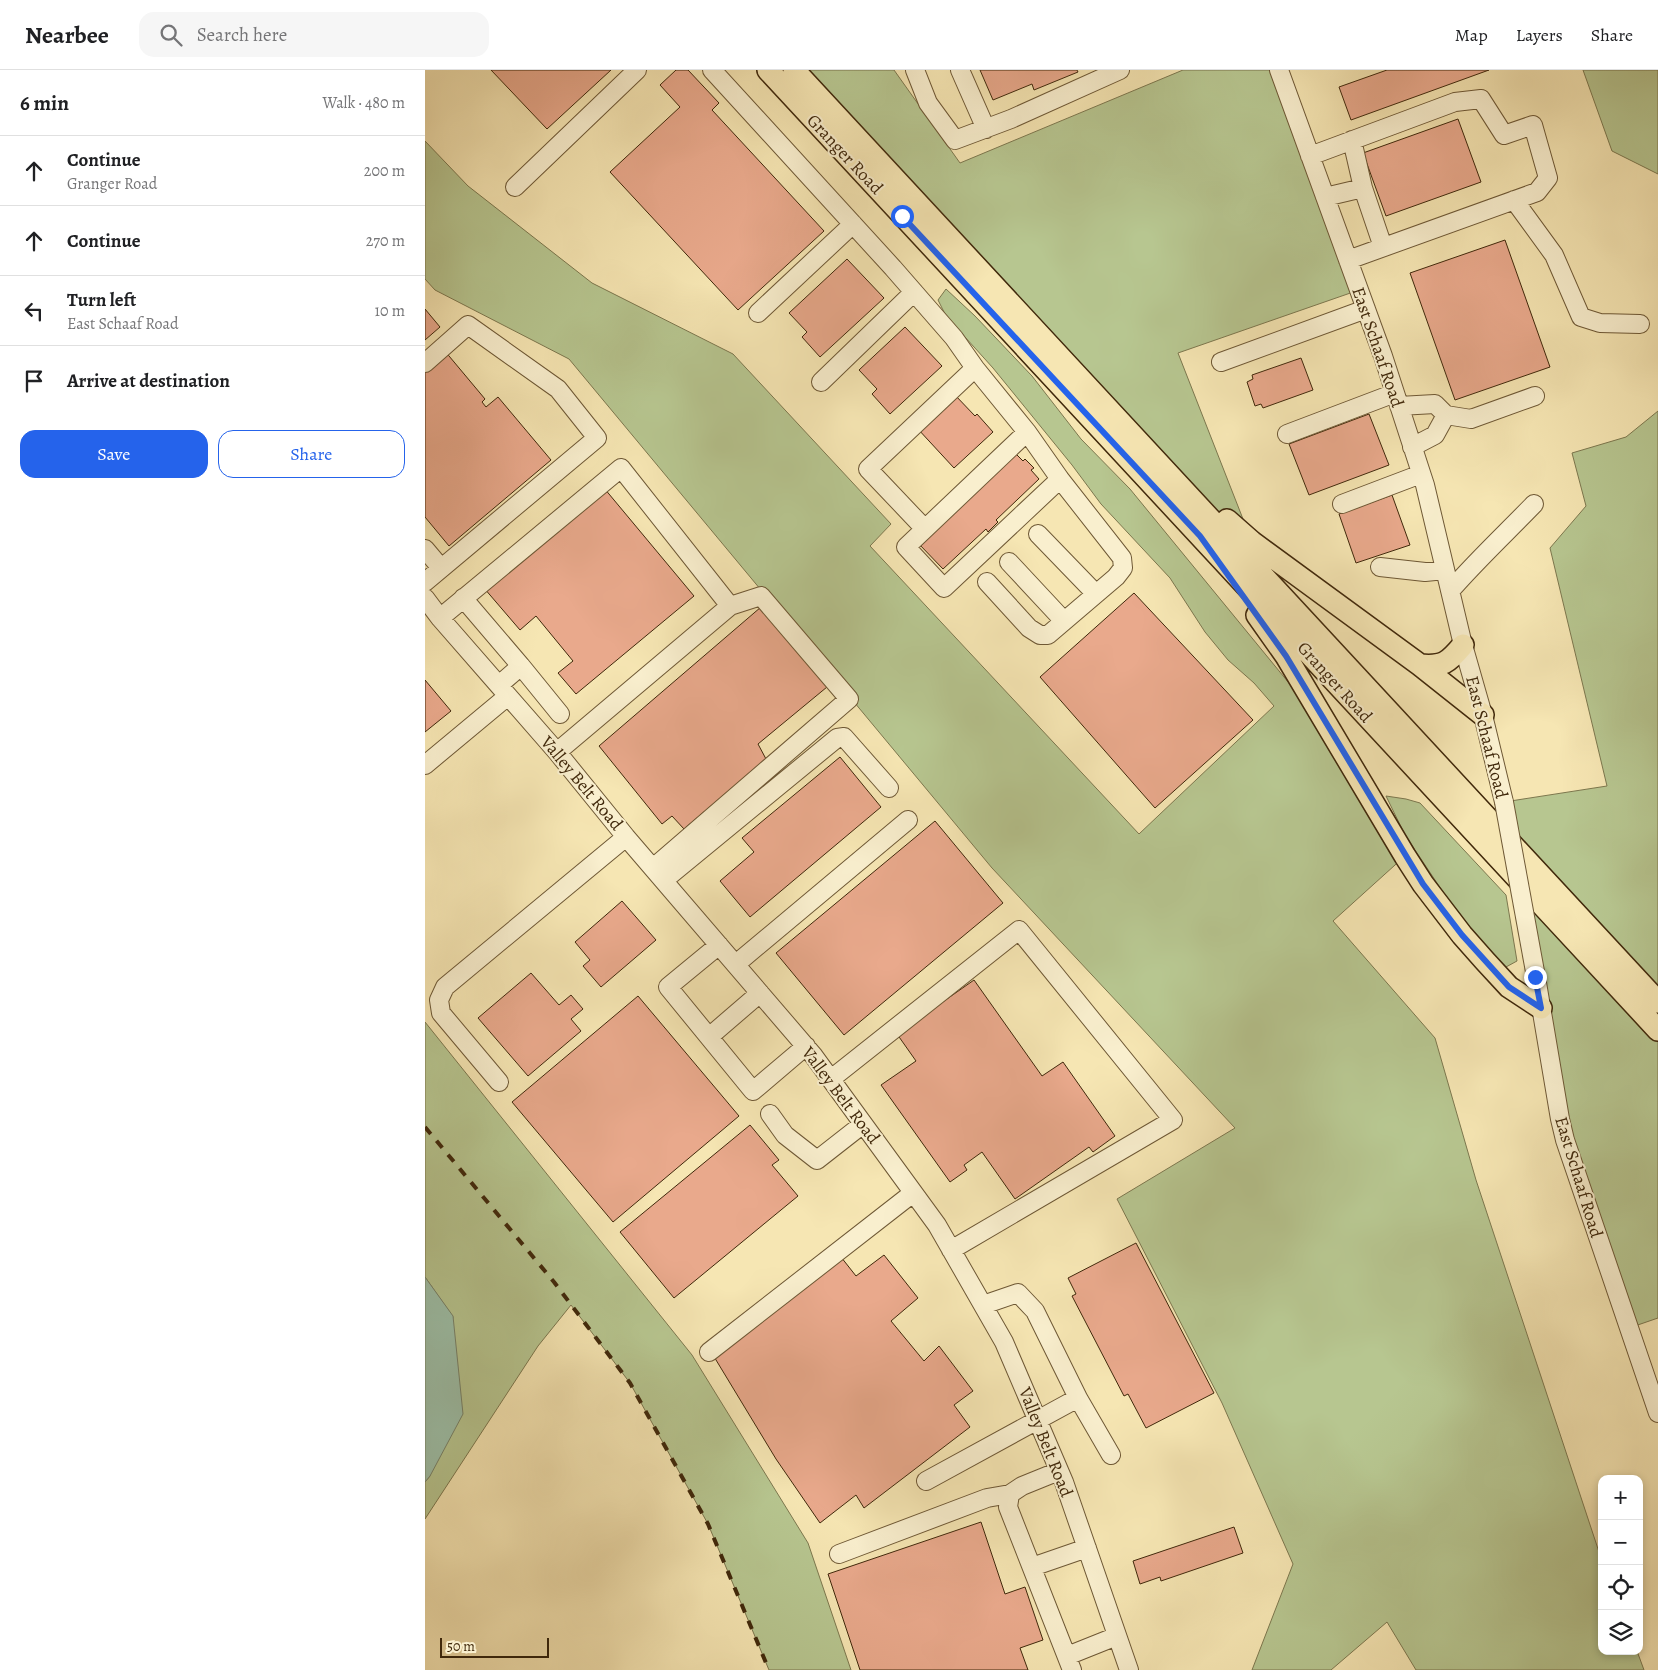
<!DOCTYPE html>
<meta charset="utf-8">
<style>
:root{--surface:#fff;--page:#f6f6f6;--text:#202124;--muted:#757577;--line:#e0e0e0;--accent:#2563eb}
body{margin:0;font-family:Alegreya,serif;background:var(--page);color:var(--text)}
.controls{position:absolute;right:15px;bottom:15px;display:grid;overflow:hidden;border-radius:10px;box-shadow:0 2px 8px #0003}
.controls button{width:45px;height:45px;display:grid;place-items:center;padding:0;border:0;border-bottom:1px solid var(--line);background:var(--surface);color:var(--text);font:25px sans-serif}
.scale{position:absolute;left:15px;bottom:12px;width:109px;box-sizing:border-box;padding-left:5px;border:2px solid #40280b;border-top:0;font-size:14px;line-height:18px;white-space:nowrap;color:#40280b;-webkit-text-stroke:4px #f9efce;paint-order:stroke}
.stop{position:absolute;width:15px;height:15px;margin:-11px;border:4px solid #2563eb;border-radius:50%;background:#fff}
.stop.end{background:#2563eb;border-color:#fff;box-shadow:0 1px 5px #0008}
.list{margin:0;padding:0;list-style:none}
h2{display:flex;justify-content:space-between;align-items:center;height:65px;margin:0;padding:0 20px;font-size:21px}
h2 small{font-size:16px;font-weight:400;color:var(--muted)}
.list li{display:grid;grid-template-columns:32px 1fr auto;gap:15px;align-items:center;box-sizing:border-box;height:70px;padding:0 20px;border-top:1px solid var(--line)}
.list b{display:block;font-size:19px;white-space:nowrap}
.list p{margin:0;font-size:16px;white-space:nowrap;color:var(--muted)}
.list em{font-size:16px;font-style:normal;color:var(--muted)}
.actions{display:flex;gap:10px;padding:15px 20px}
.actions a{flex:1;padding:11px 0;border:1px solid var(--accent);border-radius:15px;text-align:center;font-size:18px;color:var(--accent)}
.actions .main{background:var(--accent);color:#fff}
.icon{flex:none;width:28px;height:28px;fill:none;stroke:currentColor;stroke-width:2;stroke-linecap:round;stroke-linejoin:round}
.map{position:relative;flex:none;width:1233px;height:1600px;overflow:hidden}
header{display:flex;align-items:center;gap:30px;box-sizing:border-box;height:70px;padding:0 25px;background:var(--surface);border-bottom:1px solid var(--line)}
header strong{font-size:24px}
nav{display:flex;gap:28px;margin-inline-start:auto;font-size:18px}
.search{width:350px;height:45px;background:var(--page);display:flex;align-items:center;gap:12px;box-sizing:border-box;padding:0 18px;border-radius:15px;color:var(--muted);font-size:19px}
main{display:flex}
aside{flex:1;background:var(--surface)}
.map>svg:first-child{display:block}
</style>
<header>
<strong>Nearbee</strong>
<div class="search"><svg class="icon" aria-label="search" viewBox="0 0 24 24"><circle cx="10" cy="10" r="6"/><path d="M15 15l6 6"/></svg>Search here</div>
<nav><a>Map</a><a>Layers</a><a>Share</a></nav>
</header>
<main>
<aside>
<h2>6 min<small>Walk · 480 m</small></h2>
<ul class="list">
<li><svg class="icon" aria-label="ahead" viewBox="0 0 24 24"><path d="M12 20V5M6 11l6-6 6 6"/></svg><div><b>Continue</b><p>Granger Road</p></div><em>200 m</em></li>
<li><svg class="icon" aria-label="ahead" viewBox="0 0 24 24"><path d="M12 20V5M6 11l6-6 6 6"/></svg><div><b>Continue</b></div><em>270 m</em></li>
<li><svg class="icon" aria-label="left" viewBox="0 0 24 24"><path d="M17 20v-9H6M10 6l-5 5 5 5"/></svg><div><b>Turn left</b><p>East Schaaf Road</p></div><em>10 m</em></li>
<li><svg class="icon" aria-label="arrive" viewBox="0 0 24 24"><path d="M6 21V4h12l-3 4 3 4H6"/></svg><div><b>Arrive at destination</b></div></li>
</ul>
<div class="actions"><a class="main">Save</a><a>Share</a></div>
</aside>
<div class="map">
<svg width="1233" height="1600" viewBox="0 0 1233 1600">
<rect width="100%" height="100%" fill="#f6e6b3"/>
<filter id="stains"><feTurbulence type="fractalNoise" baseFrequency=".004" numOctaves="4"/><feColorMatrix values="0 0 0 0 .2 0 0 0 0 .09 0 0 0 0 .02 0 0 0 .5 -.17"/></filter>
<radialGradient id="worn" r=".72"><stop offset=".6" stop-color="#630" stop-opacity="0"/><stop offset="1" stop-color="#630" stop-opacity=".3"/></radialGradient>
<path fill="#b7c690" stroke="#7c774e" d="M369,0h100l66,93 223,-93h96l80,220 -181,63 74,189 -21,-17 -132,-126z
M1158,0h75v104l-46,-23z
M0,71l43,45 124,97 141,71 158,170 -21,22 269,288 135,-128 -20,-23 -26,-23 -23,-28 -35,-54 -69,-74 -29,-39 -79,-97 -47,-52 -8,-16 8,-11 29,27 57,60 49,63 49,50 163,199 112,168 -72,65 102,117 41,142 126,381v90h35l7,19h-228l-29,-48 -56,48h-79l41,-106 -71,-161 -105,-204 118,-71 -243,-260 -423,-509 -134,-69 -10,-11z
M1233,341v591l-145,-154 -9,-46 103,-16 -57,-238 36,-42 -14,-53 54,-16z
M961,726l20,3 14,4 86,92 11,66 -11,6 -20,-17 -43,-58 -38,-57z
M1094,810l139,150v288l-29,10 -64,-188z
M0,952l267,333 116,188 43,127h-82l-61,-146 -78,-141 -59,-78 -33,41 -113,173v-37l5,-6 23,-159 -28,-40z"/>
<path fill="#9dc0a9" stroke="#78836a" d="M0,1207l28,39 10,98 -33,62 -5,6z"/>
<path fill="#e9a98c" stroke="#40280b" d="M66,0h120l-64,59z
M251,0h12l31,33 -7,7 112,121 -86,79 -128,-138 70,-65 -20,-22z
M555,0h97l1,2 -44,18 -2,-6 -39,16z
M962,0h102l-138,50 -12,-33z
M1033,49l23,63 -95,34 -23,-63z
M1080,170l45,127 -95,33 -45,-127z
M422,189l37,39 -64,59 -18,-20 5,-5 -18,-19z
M0,239l15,18 -15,13z
M480,257l37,39 -52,48 -18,-20 5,-5 -18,-19z
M19,280l41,49 -3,3 4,5 12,-10 53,63 -102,86 -24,-29v-151z
M876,288l12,32 -50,18 -2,-4 -6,2 -8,-24 6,-3 -1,-4z
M529,324l21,22 2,-2 16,18 -39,36 -37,-40z
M944,344l20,51 -80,30 -20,-51z
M589,382l9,9 2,-2 9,9 -3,2 8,9 -43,41 2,2 -10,10 -2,-3 -43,40 -25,-26z
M179,418l90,108 -118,98 -18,-21 15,-12 -37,-45 -16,14 -36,-42z
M967,425l18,50 -54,18 -17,-49z
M709,523l119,127 -98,88 -115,-131z
M336,537l66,80 -69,57 8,15 -82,70 -12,-13 -10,8 -63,-78z
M0,610l26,31 -26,21z
M415,687l41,50 -131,110 -30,-36 34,-29 -12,-14z
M510,751l68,82 -159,132 -68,-82z
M197,831l34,39 -55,47 -18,-21 7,-6 -15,-18z
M106,903l28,32 12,-10 12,14 -12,10 10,12 -53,45 -50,-58z
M549,910l68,96 21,-14 52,74 -22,16 -4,-5 -74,52 -33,-47 -18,13 3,5 -17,12 -69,-97 35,-24 -19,-27z
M213,926l101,120 -126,106 -101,-120z
M325,1055l29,35 -7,5 26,31 -124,102 -54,-66z
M711,1173l78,150 -68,35 -18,-34 -4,2 -52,-100 4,-2 -8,-16z
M459,1185l34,43 -27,23 33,40 15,-15 34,45 -19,14 16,22 -106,81 -8,-13 -36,28 -44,-64 -63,-104 128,-98 15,19z
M556,1452l24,72 20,-7 18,53 -23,8 8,22h-168l-32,-96z
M809,1457l9,26 -82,28 -1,-4 -20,7 -7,-23z"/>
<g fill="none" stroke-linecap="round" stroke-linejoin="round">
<defs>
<path id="minor" d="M287,0l181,198 61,70 21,30 52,64 33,47 62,79 1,10 -7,9 -68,58h-8l-11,-7 -42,-46
M490,0l13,33 27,37 56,-21 109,-49
M535,0l26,59
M854,0l104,286 42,129 38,160 20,70 21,87
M927,70l11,48
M885,86l145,-54 26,-3 23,36 29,-10 15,53 -11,14 -189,68
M90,117l122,-117
M900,127l38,-9 20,59
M1089,130l40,55 27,62 19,6 40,1
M333,243l95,-89
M796,292l145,-53
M0,293l43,-38 90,64 39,49 -172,144
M396,312l93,-90
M974,336l36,-2 11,11 -11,20 -23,12
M1021,345l25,4 64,-23
M602,362l-121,115 38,41 116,-109
M862,364l108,-41
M917,434l79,-30
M500,459l-57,-60 107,-101
M613,464l58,60
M0,479l16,19
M584,492l55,59
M955,497l45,5 20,-2
M1025,521c27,-31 56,-58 84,-87
M0,528l15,20 117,134 69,85 187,218 124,170 67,117 60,140 65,188
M38,528l58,68
M15,548l181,-150 109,138
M74,615l22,-19 39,48
M132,682l173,-146 31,-10 88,103 -196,169
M0,695l83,-69
M239,810l173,-142 7,-1 45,51
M294,875l-51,42 85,104 53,-45
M311,894l172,-144
M1111,907l24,142 5,21 93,273
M284,967l51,-44
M406,1009l188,-149 154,190 -222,130
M74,1012l-58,-69 -2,-13 6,-13 181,-150
M345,1044l15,21 32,25 46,-36
M284,1282l204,-159
M653,1328l33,57
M634,1401l-37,15 -12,8 -2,13 64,163
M501,1411l152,-83 -43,-87 -17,-18 -35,12
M414,1484l148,-56 23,-4
M607,1497l55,-19
M642,1586l50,-20"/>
<path id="major" d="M343,0l890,960
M369,0c288,311 575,623 864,932
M802,450l25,22 168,123 63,50
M832,545l29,41 119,200 18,28 39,51 23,26 24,26 32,21
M995,595c23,2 28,-2 43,-20"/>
</defs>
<use href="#minor" stroke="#6e5835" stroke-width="20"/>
<use href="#major" stroke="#40280b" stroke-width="24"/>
<use href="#minor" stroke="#f9efce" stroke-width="18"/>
<use href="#major" stroke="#f6e6b3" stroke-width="21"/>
<path stroke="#40280b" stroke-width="4" stroke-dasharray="9 9" stroke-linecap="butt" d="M0,1057l129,155 76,101 78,141 61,146"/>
<defs>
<path id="minor-bridge" d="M1079,732l32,175"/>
</defs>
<use href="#minor-bridge" stroke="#6e5835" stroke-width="20" stroke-linecap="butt"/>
<use href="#minor-bridge" stroke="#f9efce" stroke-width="18"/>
</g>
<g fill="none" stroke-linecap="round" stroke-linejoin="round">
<path stroke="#2563eb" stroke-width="6" d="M477,146l298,320 86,120 137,228 39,51 47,52 32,21 -6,-31"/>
</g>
<g text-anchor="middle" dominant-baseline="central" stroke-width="4" stroke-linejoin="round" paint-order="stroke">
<g font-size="18" fill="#40280b" stroke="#f9efce">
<text transform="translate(420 84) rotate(47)">Granger Road</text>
<text transform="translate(953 277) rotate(71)">East Schaaf Road</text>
<text transform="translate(910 612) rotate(48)">Granger Road</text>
<text transform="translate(1062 667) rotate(76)">East Schaaf Road</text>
<text transform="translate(157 713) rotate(50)">Valley Belt Road</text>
<text transform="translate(416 1025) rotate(53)">Valley Belt Road</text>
<text transform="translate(1154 1107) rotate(73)">East Schaaf Road</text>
<text transform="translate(621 1372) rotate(68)">Valley Belt Road</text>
</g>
</g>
<rect width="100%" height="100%" filter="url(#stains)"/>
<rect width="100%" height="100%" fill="url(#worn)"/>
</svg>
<div class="controls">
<button>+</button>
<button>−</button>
<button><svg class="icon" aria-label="locate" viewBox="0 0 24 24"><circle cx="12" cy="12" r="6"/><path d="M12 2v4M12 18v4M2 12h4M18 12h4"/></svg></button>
<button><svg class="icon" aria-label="layers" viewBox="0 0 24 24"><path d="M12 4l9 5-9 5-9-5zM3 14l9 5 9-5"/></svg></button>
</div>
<div class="scale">50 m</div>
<div class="stop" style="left:477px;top:146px"></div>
<div class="stop end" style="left:1110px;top:907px"></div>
</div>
</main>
